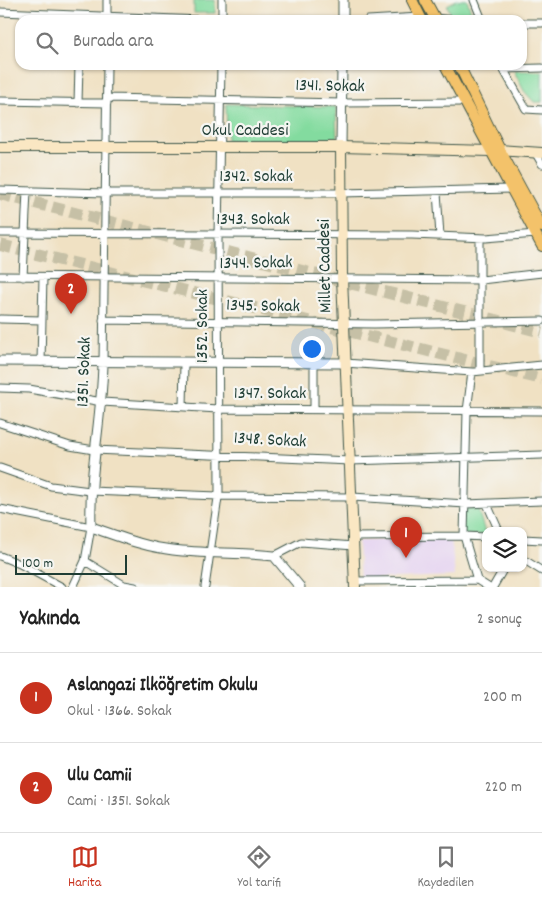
<!DOCTYPE html>
<html lang="tr">
<meta charset="utf-8">
<style>
:root{--surface:#fff;--page:#f2f2f2;--text:#222;--muted:#767676;--line:#e0e0e0;--accent:#c8321e}
body{margin:0;font-family:Dekko,sans-serif;background:var(--page);color:var(--text)}
.controls{position:absolute;right:15px;bottom:15px;display:grid;overflow:hidden;border-radius:10px;box-shadow:0 1px 4px #0004}
.controls button{width:45px;height:45px;display:grid;place-items:center;padding:0;border:0;border-bottom:1px solid var(--line);background:var(--surface);color:var(--text);font:25px sans-serif}
.scale{position:absolute;left:15px;bottom:12px;width:112px;box-sizing:border-box;padding-left:5px;border:2px solid #1f3d34;border-top:0;font-size:14px;line-height:18px;white-space:nowrap;color:#1f3d34;-webkit-text-stroke:4px #f6f6f2;paint-order:stroke}
.you{position:absolute;left:311px;top:348px;width:18px;height:18px;margin:-12px;border:4px solid #fff;border-radius:50%;background:#1a73e8;box-shadow:0 0 0 8px #1a73e833}
.badge{display:grid;place-items:center;width:32px;height:32px;border-radius:50%;background:var(--accent);color:#fff;font-size:16px;font-weight:700}
.pin{position:absolute;translate:-50% -41px;filter:drop-shadow(0 1px 2px #0008)}
.pin::after{content:'';position:absolute;top:26px;width:18px;height:15px;background:inherit;clip-path:polygon(0 0,100% 0,50% 100%)}
.list{margin:0;padding:0;list-style:none}
h2{display:flex;justify-content:space-between;align-items:center;height:65px;margin:0;padding:0 20px;font-size:21px}
h2 small{font-size:16px;font-weight:400;color:var(--muted)}
.list li{display:grid;grid-template-columns:32px 1fr auto;gap:15px;align-items:center;box-sizing:border-box;height:90px;padding:0 20px;border-top:1px solid var(--line)}
.list b{display:block;font-size:19px;white-space:nowrap}
.list p{margin:0;font-size:16px;white-space:nowrap;color:var(--muted)}
.list em{font-size:16px;font-style:normal;color:var(--muted)}
.icon{flex:none;width:28px;height:28px;fill:none;stroke:currentColor;stroke-width:2;stroke-linecap:round;stroke-linejoin:round}
.map{position:relative;flex:none;width:542px;height:587px;overflow:hidden}
.search{position:absolute;background:var(--surface);box-shadow:0 1px 4px #0004;left:15px;right:15px;top:15px;height:55px;display:flex;align-items:center;gap:12px;box-sizing:border-box;padding:0 18px;border-radius:15px;color:var(--muted);font-size:19px}
.sheet{height:245px;background:var(--surface)}
nav{display:flex;justify-content:space-around;align-items:center;box-sizing:border-box;height:70px;border-top:1px solid var(--line);background:var(--surface);font-size:14px;color:var(--muted)}
nav a{display:grid;justify-items:center;gap:2px}
nav .on{color:var(--accent)}
.map>svg:first-child{display:block}
</style>
<div class="map">
<svg width="542" height="587" viewBox="0 0 542 587">
<rect width="100%" height="100%" fill="#f6f6f2"/>
<filter id="ink" filterUnits="userSpaceOnUse"><feTurbulence type="fractalNoise" baseFrequency=".02" numOctaves="2"/><feDisplacementMap in="SourceGraphic" scale="10" xChannelSelector="R" yChannelSelector="G"/><feConvolveMatrix kernelMatrix="1 2 1 2 8 2 1 2 1" color-interpolation-filters="sRGB"/></filter>
<filter id="wash" filterUnits="userSpaceOnUse"><feTurbulence type="fractalNoise" baseFrequency=".0096" numOctaves="4" result="noise"/><feDisplacementMap in="SourceGraphic" scale="20" xChannelSelector="R" yChannelSelector="G"/><feGaussianBlur stdDeviation="1.12" result="paint"/><feColorMatrix in="noise" values="0 0 0 0 0 0 0 0 0 0 0 0 0 0 0 0 0 1.4 0 .05"/><feComposite in="paint" operator="in"/></filter>
<g filter="url(#wash)">
<rect width="100%" height="100%" fill="#f0e1c3"/>
<path fill="#e5d3f1" d="M451,538l4,38 -95,3 -2,-38z"/>
<path fill="#83db9f" stroke="#518c6a" d="M194,0h21v13h-21z
M457,0h10l5,14 -21,1 -4,-10z
M514,71h28v31h-8l-10,-11z
M226,104l110,3 1,37 -110,-4z
M477,507l9,28h-26l1,-26z"/>
</g>
<g filter="url(#ink)">
<g fill="none" stroke-linecap="round" stroke-linejoin="round">
<path stroke="#c6c0a6" stroke-width="12" stroke-dasharray="12 6" stroke-linecap="butt" d="M0,194l542,138
M0,245l542,134"/>
<defs>
<path id="minor" d="M474,0l8,20
M0,12l202,8
M435,18l18,2
M107,20v-20
M222,20v-20
M368,20l52,-3
M522,23h20
M501,65l25,44 16,1
M503,69l39,-1
M107,98l235,5 121,-1
M0,101l107,2
M78,103l1,-38
M535,152l7,12
M0,190l105,3h236l170,-4
M437,192l3,44
M0,233l412,2 74,3 50,-4
M480,238v133
M0,276l481,4 61,-7
M23,277l4,-86
M0,319l42,1
M103,320l271,4 168,-3
M41,362l2,-85
M103,363l4,-298
M314,363v46
M345,363l127,9 70,-7
M0,388l29,1 73,13 116,7 324,2
M183,407l1,-44
M0,423l70,23 24,4 256,11 192,-6
M0,468l51,18 39,5 128,5 134,1 114,7 76,-3
M487,504l12,27
M0,509l91,18 -6,34 -12,26
M354,537l110,-1 3,-125 5,-39
M523,539l19,1
M0,556l20,8 42,23
M274,556l27,-14 53,4
M523,559l19,12
M85,561l39,24 11,2
M477,580l11,7
M355,581l122,-1 -13,-44 22,1
M205,587l14,-96 -1,-256 3,-170
M493,587l11,-19"/>
<path id="tertiary" d="M343,20v-20
M341,147l1,-82
M0,361l345,2
M103,363c-1,55 -14,109 -12,164 27,9 53,20 82,23 33,4 67,2 101,6l26,31"/>
<path id="secondary" d="M0,147h341l149,4
M341,147l1,130 13,310
M500,150l42,3"/>
<path id="primary" d="M412,0l10,20
M425,0l11,20
M445,65l97,181
M459,65l41,85 42,77"/>
</defs>
<use href="#minor" stroke="#3e5649" stroke-width="9"/>
<use href="#tertiary" stroke="#3e5649" stroke-width="11"/>
<use href="#secondary" stroke="#3e5649" stroke-width="12"/>
<use href="#primary" stroke="#3e5649" stroke-width="12"/>
<use href="#minor" stroke="#fff" stroke-width="7"/>
<use href="#tertiary" stroke="#fff" stroke-width="9"/>
<use href="#secondary" stroke="#fae7c3" stroke-width="10"/>
<use href="#primary" stroke="#f3c26a" stroke-width="10"/>
</g>
</g>
<g text-anchor="middle" dominant-baseline="central" stroke-width="4.5" stroke-linejoin="round" paint-order="stroke">
<g font-size="18" fill="#1f3d34" stroke="#f6f6f2">
<text transform="translate(330 87) rotate(1)">1341. Sokak</text>
<text x="245" y="131">Okul Caddesi</text>
<text x="256" y="177">1342. Sokak</text>
<text x="253" y="220">1343. Sokak</text>
<text transform="translate(256 264) rotate(-1)">1344. Sokak</text>
<text transform="translate(326 266) rotate(-91)">Millet Caddesi</text>
<text transform="translate(263 307) rotate(1)">1345. Sokak</text>
<text transform="translate(203 326) rotate(-90)">1352. Sokak</text>
<text transform="translate(85 372) rotate(-88)">1351. Sokak</text>
<text x="270" y="394">1347. Sokak</text>
<text transform="translate(270 441) rotate(3)">1348. Sokak</text>
</g>
</g>
</svg>
<div class="controls">
<button><svg class="icon" aria-label="layers" viewBox="0 0 24 24"><path d="M12 4l9 5-9 5-9-5zM3 14l9 5 9-5"/></svg></button>
</div>
<div class="scale">100 m</div>
<div class="you"></div>
<div class="pin badge" style="left:406px;top:558px">1</div>
<div class="pin badge" style="left:71px;top:314px">2</div>
<div class="search"><svg class="icon" aria-label="search" viewBox="0 0 24 24"><circle cx="10" cy="10" r="6"/><path d="M15 15l6 6"/></svg>Burada ara</div>
</div>
<section class="sheet">
<h2>Yakında<small>2 sonuç</small></h2>
<ul class="list">
<li><span class="badge">1</span><div><b>Aslangazi Ilköğretim Okulu</b><p>Okul · 1366. Sokak</p></div><em>200 m</em></li>
<li><span class="badge">2</span><div><b>Ulu Camii</b><p>Cami · 1351. Sokak</p></div><em>220 m</em></li>
</ul>
</section>
<nav>
<a class="on"><svg class="icon" aria-label="map" viewBox="0 0 24 24"><path d="M3 6l6-2 6 2 6-2v14l-6 2-6-2-6 2zM9 4v14M15 6v14"/></svg>Harita</a>
<a><svg class="icon" aria-label="directions" viewBox="0 0 24 24"><path d="M12 3l9 9-9 9-9-9zM9 14v-3h6M13 9l2 2-2 2"/></svg>Yol tarifi</a>
<a><svg class="icon" aria-label="saved" viewBox="0 0 24 24"><path d="M7 4h10v16l-5-4-5 4z"/></svg>Kaydedilen</a>
</nav>
